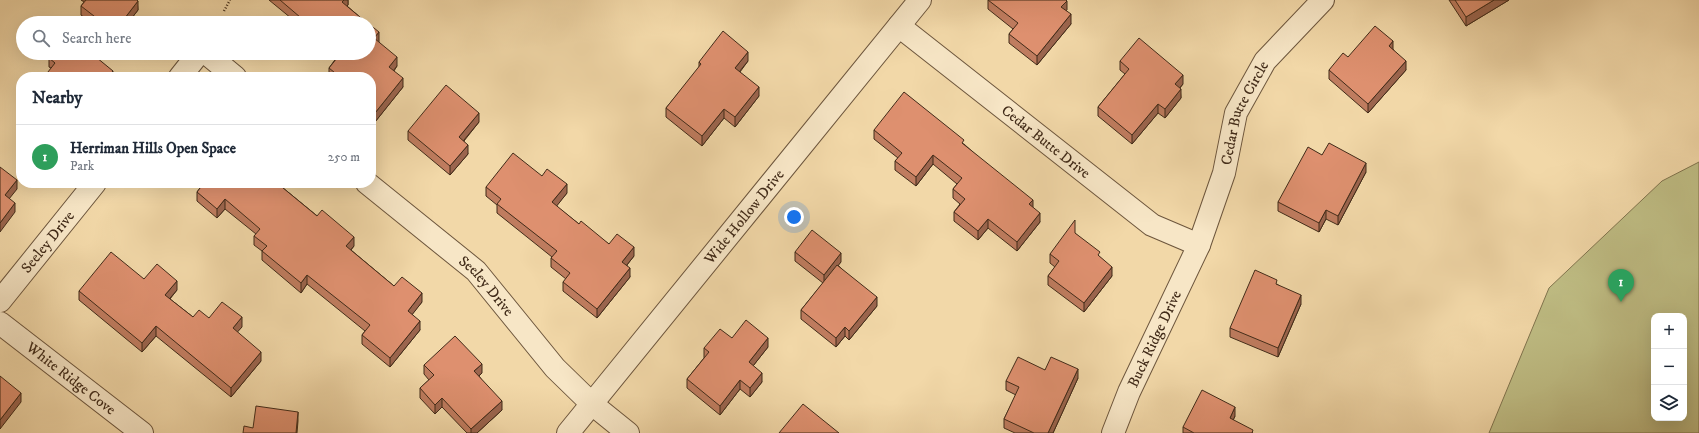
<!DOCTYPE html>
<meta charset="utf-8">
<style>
:root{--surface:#fff;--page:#f6f6f7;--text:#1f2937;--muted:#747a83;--line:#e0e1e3;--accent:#8f2418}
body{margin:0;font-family:"IM FELL DW Pica",serif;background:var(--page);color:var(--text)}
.controls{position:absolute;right:12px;bottom:12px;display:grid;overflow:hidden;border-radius:8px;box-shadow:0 4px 16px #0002}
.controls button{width:36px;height:36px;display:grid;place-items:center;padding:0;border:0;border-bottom:1px solid var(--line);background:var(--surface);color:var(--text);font:20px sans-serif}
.you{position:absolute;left:794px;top:217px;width:14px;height:14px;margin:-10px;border:3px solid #fff;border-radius:50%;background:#1a73e8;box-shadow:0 0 0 6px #1a73e833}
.badge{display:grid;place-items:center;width:26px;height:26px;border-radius:50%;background:var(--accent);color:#fff;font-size:13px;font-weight:700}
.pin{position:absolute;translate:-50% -33px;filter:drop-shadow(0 1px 2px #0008)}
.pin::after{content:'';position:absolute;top:21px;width:14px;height:12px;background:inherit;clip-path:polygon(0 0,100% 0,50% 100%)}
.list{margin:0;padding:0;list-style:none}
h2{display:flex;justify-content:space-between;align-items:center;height:52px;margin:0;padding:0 16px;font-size:17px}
h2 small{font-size:13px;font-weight:400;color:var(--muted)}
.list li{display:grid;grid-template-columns:26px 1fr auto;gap:12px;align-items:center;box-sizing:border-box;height:64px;padding:0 16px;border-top:1px solid var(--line)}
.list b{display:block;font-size:15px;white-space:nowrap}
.list p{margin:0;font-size:13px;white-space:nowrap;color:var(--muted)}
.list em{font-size:13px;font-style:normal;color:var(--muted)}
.icon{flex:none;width:22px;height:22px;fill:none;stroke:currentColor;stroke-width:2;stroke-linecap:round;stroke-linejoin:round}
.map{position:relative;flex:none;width:1699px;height:433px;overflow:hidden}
.search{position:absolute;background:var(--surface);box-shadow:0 4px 16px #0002;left:16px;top:16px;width:360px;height:44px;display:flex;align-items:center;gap:10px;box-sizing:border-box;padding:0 14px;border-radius:22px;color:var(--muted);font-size:15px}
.panel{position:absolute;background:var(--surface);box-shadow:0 4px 16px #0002;left:16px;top:72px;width:360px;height:116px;border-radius:16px}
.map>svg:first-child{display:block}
</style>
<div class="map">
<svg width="1699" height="433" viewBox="0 0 1699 433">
<rect width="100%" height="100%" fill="#f2d8a8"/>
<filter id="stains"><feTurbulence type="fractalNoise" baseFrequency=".005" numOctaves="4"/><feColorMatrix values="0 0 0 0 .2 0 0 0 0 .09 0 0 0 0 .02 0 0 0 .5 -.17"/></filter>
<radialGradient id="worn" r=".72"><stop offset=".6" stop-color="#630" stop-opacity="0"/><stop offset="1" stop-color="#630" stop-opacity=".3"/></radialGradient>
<path fill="#bfbd84" stroke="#80744e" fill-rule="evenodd" d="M1699,162v271h-210l60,-145 113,-107zM1654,316h30v102h-30z"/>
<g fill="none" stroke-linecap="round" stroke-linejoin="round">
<defs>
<g id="minor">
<path id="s1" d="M899,26l253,199 47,20"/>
<path d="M206,53l29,24"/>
<path d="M180,77l19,-24"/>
<path id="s2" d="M367,183l109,88 79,97 37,36 36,29"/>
<path id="s3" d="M0,301l95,-118"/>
<path id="s4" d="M0,323l142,110"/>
<path id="s5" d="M568,433l352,-433"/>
<path id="s6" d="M1113,433l16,-41 70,-147 25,-72 12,-60 29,-52 58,-61"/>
</g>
</defs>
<use href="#minor" stroke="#6d563d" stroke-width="24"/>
<path stroke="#412b19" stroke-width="2.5" stroke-dasharray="1 2" stroke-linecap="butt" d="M224,11l6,-11"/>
<use href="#minor" stroke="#f7e6c6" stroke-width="22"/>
</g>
<path fill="#bf7c5f" stroke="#412b19" d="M81,0h56l1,10 -10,13h-36l-11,-8v-9l3,-4z
M269,0h79v5l-1,1 20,17h-70z
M988,0l79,10 -1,1 5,13 -34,41 -28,-22v-9l4,-5 -25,-20z
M1449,0h60l-43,26z
M379,42l18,24 -3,5 9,16 -28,35 -4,-3v-42h-42v-9l8,-11 -5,-4h37z
M1393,49l13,21 -38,43 -39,-34v-9l19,-13z
M49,58l64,19 -62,-9 -2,-1z
M748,61l-8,11 19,24 -24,31 -11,-9 -22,28 -36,-29v-9l33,-40v-6z
M1120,61l63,23 -3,4 1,10 -16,20 -7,-5 -26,31 -34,-28v-9l27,-33 -5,-4z
M479,122l-15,19 4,13 -18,21 -42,-35v-9z
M874,130l90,14 69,64 7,14 -23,29 -29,-23 -10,12 -24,-19v-9l6,-8 -7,-6v-9l4,-5 -24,-20 -17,22 -21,-16v-9l3,-3 -24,-19z
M1322,155l44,17 -28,53 -12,-6 -7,13 -41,-21v-9z
M542,176l25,17 -11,13 23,18 30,20 25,12 -7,9 3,12 -33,41 -34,-27v-9l3,-3 -15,-12v-9l1,-1 -55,-44v-8l-11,-9v-9z
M193,183h84l77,63 -3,4 43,36 28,16 -10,12 8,16 -30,37 -28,-23v-9l3,-4 -58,-47 -6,9 -39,-33v-9l-8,-6v-9l2,-2 -31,-25 -8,9 -20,-17v-9l3,-4z
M1075,233l25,24 12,19 -28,36 -36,-27v-9l7,-9 -5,-4v-9z
M795,252l46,10 -3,3 39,41 -28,34 -4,-4 -9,11 -35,-28v-9l22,-27 -28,-22z
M144,279l33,11 -7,9 23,18 16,1 33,9 -5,5 24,29 -30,36 -75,-61 -14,16 -63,-52v-9z
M1277,284l24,20 -23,53 -48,-20v-9z
M732,338l36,9 -15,19 9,16 -12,15 -10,-8 -20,26 -33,-27v-9l17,-21v-10z
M424,365l58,8 -3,3 23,34 -25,23h-10l-25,-26 -7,7 -15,-16v-10l9,-8 -5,-6z
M1045,370l33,8 -25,55h-38l-11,-5v-9l12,-24 -10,-5v-9z
M1235,416l-2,4 20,13h-70v-6z"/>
<path fill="#9b654e" stroke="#412b19" d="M344,0h4v5l-6,7v-10z
M1494,0h15l-43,26v-9z
M138,1v9l-10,13h-7z
M1067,1v9l-6,6v-9z
M1071,14v10l-34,41v-9z
M379,32v10l-5,6v-10z
M1393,41v9l-4,-4z
M748,52v9l-13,16v-9z
M397,57v9l-8,10v-9z
M1406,61v9l-38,43v-9z
M113,71v6h-6z
M1183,75v9l-8,9v-9z
M403,78v9l-28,35v-9z
M759,87v9l-24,31v-10z
M1181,89v9l-16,20v-9z
M1158,104v9l-26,31v-9z
M724,109v9l-22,28v-10z
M479,113v9l-20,24v-9z
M468,145v9l-18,21v-9z
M933,155v9l-17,22v-9z
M1366,163v9l-28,53v-9z
M17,180v9l-12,15v-9z
M567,184v9l-15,19v-10z
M225,199v10l-8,9v-9z
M1033,200v9l-4,-5z
M15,203v9l-15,20v-9z
M1326,210v9l-7,13v-9z
M1040,213v9l-23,29v-9z
M988,219v9l-10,12v-9z
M354,237v9l-8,9v-9z
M634,247v9l-12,15v-9z
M841,253v9l-17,22v-9z
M1112,267v9l-28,36v-9z
M630,268v9l-33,41v-9z
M307,275v9l-6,9v-10z
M177,281v9l-12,14v-9z
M422,293v9l-14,18v-9z
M1301,295v9l-23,53v-9z
M877,297v9l-28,34v-9z
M242,317v10l-9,10v-9z
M420,321v9l-30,37v-9z
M156,326v10l-14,16v-9z
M845,327v9l-9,11v-9z
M768,338v9l-19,24v-9z
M261,352v9l-30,36v-9z
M482,364v9l-8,7v-9z
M1078,369v9l-25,55h-5z
M762,373v9l-12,15v-9z
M740,380v9l-20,26v-9z
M21,393v9l-21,27v-9z
M442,398v9l-7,7v-9z
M502,401v9l-25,23h-6v-4z
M1235,407v9l-5,11v-9z
M298,412v9l-1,12h-1z"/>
<path fill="#de906f" stroke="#412b19" d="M86,0h51l1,1 -17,22h-18l-22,-17z
M280,0h64l-2,2 25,21h-60z
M988,0h78l1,1 -6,6 10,7 -34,42 -28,-22 9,-11z
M1455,0h39l-28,17z
M369,24l10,8 -5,6 23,19 -8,10 14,11 -28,35 -4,-3v-33h-31l-11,-9 12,-15h28z
M1375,26l18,15 -4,5 17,15 -38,43 -39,-34 14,-17 5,4z
M723,31l25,21 -13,16 24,19 -24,30 -11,-8 -22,27 -36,-28 35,-44 -2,-2z
M1139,38l44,37 -8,9 6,5 -16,20 -7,-5 -26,31 -34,-28 31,-38 -9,-8z
M53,53h18l7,5 4,-5h9l22,18 -6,6h-63l11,-14 -6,-5z
M446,85l33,28 -20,24 9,8 -18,21 -42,-35z
M904,92l60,48 -2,3 71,57 -4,4 11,9 -23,29 -29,-23 -10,12 -24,-19 11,-13 -12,-10 9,-11 -29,-23 -17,22 -21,-16 7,-8 -28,-23z
M1329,143l37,20 -28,53 -12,-6 -7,13 -41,-21 30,-55 14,8z
M513,153l29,23 5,-7 20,15 -15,18 27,22 2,-3 28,23 8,-10 17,13 -12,15 8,6 -33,41 -34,-27 7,-9 -19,-15 6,-7 -60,-47 4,-5 -15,-12z
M0,167l17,13 -12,15 10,8 -15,20z
M204,183h73l40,33 5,-6 32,27 -8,9 48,40 8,-9 20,16 -14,18 12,10 -30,37 -28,-23 8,-10 -63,-50 -6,8 -39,-32 5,-5 -13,-10 6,-7 -35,-30 -8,10 -20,-17z
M1075,220v13l25,19 -2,3 14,12 -28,36 -36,-27 11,-15 -9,-7z
M812,230l29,23 -17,22 -29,-23z
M111,252l33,27 13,-15 20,17 -12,14 28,22 6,-7 10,8 13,-16 20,15 -9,11 28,24 -30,36 -75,-62 -14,17 -63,-52z
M837,265l40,32 -28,34 -4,-4 -9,11 -35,-28z
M1255,270l22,10 -1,4 25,11 -23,53 -48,-20z
M746,320l22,18 -19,24 13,11 -12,15 -10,-8 -20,26 -33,-27 22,-27 -5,-4 16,-19 12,9z
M455,336l27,28 -8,7 28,30 -31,28 -29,-31 -7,7 -15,-17 14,-13 -10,-10z
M1018,357l27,13 6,-13 27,12 -30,64h-14l-30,-14 15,-32 -13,-6z
M0,376l21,17 -21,27z
M1202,390l33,17 -5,11 23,12 -1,3h-58l-11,-6z
M803,404l36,29h-60z
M256,406l42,6 -2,21h-53l1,-7 9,2z"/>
<g text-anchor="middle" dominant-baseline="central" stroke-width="3" stroke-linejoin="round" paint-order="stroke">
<g font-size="15" fill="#412b19" stroke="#f7e6c6">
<text stroke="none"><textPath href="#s6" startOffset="347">Cedar Butte Circle</textPath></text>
<text stroke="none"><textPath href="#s1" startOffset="187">Cedar Butte Drive</textPath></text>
<text stroke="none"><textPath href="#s5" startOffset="279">Wide Hollow Drive</textPath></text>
<text stroke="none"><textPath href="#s3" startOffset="76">Seeley Drive</textPath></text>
<text stroke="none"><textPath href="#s2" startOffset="158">Seeley Drive</textPath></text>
<text stroke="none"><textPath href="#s6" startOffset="103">Buck Ridge Drive</textPath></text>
<text stroke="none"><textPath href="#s4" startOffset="90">White Ridge Cove</textPath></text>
</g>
</g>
<rect width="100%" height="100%" filter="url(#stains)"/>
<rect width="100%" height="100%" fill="url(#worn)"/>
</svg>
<div class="controls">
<button>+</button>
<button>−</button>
<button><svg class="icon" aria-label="layers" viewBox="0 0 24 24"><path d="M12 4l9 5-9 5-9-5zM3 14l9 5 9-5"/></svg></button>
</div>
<div class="you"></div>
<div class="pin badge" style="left:1621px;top:302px;background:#2e9e5b">1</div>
<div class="search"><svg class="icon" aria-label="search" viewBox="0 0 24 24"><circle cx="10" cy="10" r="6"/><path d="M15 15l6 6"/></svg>Search here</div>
<section class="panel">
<h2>Nearby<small></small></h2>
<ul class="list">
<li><span class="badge" style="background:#2e9e5b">1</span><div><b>Herriman Hills Open Space</b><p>Park</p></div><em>250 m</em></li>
</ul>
</section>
</div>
